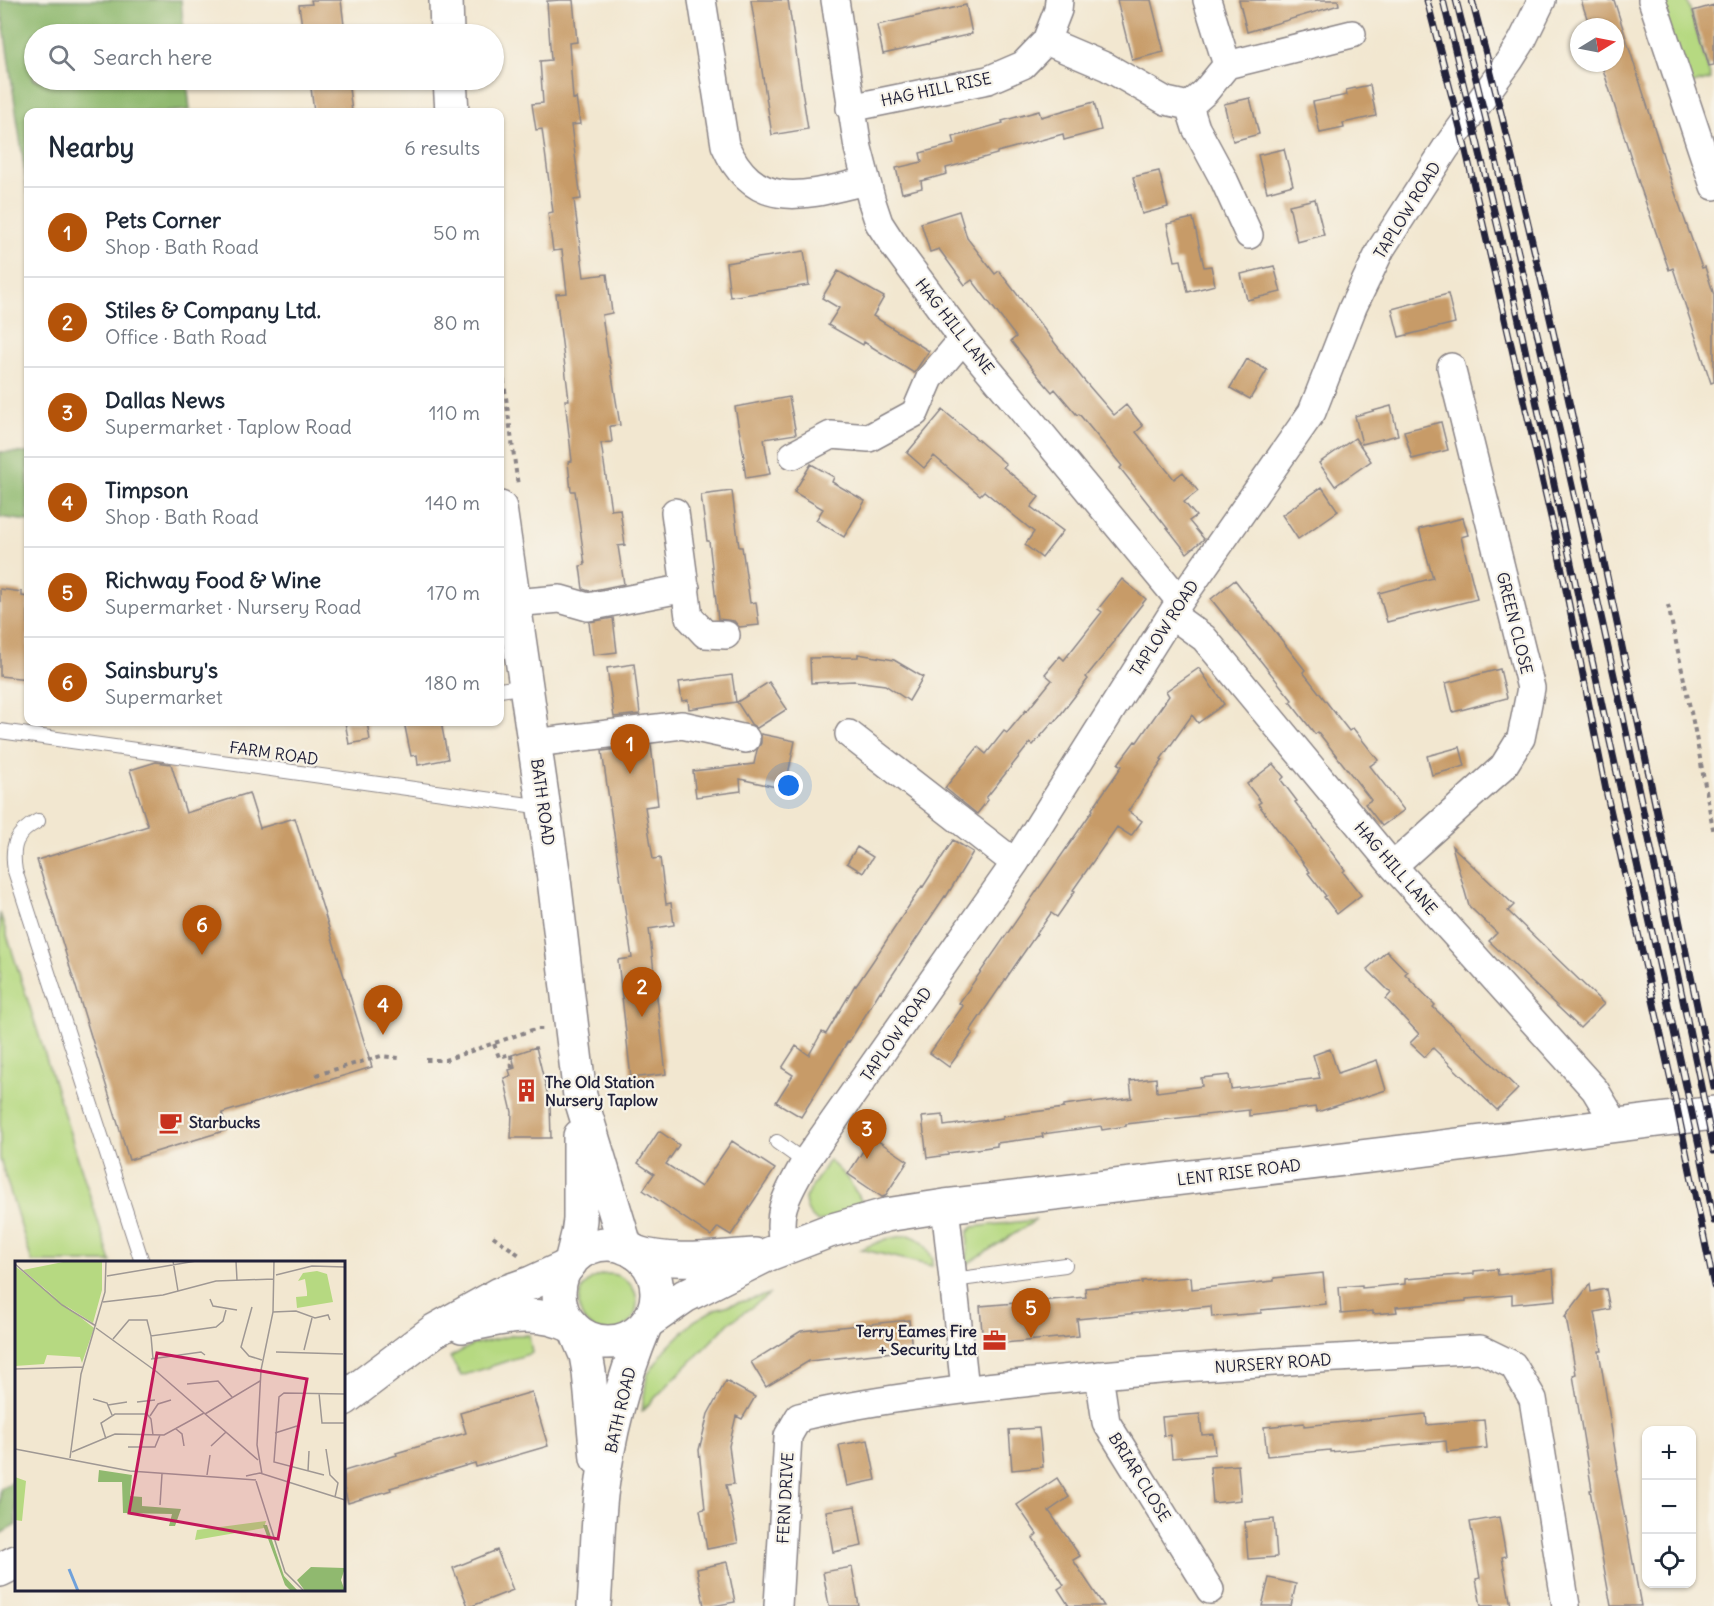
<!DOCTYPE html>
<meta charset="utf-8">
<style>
:root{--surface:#fff;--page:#f2f2f3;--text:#1f2937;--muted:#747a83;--line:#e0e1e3;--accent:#b45309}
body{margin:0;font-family:Delius,sans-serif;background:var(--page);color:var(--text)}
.controls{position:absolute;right:18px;bottom:18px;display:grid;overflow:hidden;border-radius:12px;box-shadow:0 2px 4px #0004}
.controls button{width:54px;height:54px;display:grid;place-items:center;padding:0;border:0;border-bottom:2px solid var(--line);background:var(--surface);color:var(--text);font:30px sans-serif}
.compass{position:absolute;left:1570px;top:18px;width:54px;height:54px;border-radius:50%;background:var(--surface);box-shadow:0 2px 4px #0004;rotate:80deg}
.you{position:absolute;left:789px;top:786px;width:21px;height:21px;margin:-15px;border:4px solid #fff;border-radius:50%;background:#1a73e8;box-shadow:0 0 0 9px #1a73e833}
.badge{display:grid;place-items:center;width:39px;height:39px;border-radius:50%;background:var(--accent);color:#fff;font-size:20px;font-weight:700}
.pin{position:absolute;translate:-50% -50px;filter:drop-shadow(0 2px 3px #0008)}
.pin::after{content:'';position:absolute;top:32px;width:21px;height:18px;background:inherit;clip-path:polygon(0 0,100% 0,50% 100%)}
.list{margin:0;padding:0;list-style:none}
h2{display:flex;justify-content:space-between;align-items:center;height:78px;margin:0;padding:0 24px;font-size:26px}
h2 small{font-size:20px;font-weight:400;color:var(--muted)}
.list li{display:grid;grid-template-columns:39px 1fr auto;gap:18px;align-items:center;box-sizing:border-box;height:90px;padding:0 24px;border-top:2px solid var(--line)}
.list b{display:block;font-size:22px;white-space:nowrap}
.list p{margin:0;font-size:20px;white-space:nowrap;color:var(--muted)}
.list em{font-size:20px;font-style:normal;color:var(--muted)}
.icon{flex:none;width:33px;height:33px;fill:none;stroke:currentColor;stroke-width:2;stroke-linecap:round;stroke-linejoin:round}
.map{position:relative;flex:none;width:1714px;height:1606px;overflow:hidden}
.search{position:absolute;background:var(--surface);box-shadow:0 2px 4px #0004;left:24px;top:24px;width:480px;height:66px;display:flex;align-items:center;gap:15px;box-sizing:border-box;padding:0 21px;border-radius:33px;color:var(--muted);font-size:22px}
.panel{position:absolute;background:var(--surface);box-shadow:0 2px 4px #0004;left:24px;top:108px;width:480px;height:618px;border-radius:12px}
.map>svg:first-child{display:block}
</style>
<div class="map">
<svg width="1714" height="1606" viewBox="0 0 1714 1606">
<rect width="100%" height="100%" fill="#f7f3e8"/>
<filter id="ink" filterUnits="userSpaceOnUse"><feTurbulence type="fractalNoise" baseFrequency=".0167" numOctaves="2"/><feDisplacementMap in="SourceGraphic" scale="12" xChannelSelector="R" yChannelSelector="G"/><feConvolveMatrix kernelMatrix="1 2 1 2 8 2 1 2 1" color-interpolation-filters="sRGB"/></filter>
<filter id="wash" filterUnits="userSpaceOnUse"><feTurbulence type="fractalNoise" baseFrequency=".008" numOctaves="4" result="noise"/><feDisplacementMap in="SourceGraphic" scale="24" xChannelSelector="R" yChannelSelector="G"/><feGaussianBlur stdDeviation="1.35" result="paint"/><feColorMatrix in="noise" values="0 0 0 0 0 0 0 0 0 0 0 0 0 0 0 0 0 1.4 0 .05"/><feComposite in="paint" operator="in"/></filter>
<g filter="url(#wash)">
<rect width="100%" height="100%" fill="#f2e7d0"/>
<path fill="#b6d981" stroke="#6c7e5e" stroke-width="1.5" d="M1667,0h20l24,79 -25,7 -25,-78z
M0,913l111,349h-79l-32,-103z
M829,1160l18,18 19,30 -48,14c-10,-7 -12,-13 -13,-24z
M1036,1220l-69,44 1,-32 5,-5z
M909,1235c15,5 18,12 24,25l-1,6 -71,-17 25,-10z
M579 1303a29 29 0 1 1 58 0a29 29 0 1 1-58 0Z
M770,1294l-41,29 -87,88 5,-36 19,-26 28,-28 21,-12z
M514,1335h15l3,18 -71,23 -11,-19 22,-12z"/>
<path fill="#90b96f" stroke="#596e55" stroke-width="1.5" d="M0,0h181l3,34h-150v46h153l3,30 -26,2h-136v82z
M0,452l28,1v68l-28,-4z
M16,1480v45l-16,9v-45z"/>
<g id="blocks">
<path fill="#c79b67" d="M311,0h30l4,34h-42l-4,-29 13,-1z
M560,0h13l4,42 -8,1 4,56 3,-1 4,26 -9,1 10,74 -7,1 10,77 23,-3 5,39 -10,2 6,42h1l11,68 -10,1 2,16 -11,1 10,67 9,-1 5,36 -7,1 6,38 -35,7 -6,-2 -3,-23 5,-1 -10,-74h-4l-3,-29 4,-1 -7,-61h4l-13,-106 11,-1 -5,-43 -9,1 -5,-38 5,-1 -11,-83 -6,1 -4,-26 11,-1 -3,-42 11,-1 -4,-59z
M751,0h37l20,129 -36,6z
M1117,0h34l13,52 -32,8z
M1239,0h99l1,5 -92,27z
M1581,0h33l58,184 30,84 3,-1 9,28v87l-3,1 -38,-115 -4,2 -30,-87 -38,-120h14v-36h-25z
M966,5l6,29 -89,20 -6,-29z
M1714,5v60l-5,1 -16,-55z
M310,80h38l4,32h-38z
M1370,85l6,31 -33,7 1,5 -24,5 -7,-31 34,-7 -1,-5z
M1250,98l9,36 -26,7 -9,-37z
M1094,102l7,28 -37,10 -1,-6 -66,18v2l-51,14 1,6 -26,7 1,7 -20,5 -6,-25 26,-6 -2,-9 35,-9 -2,-7 50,-14 -1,-2 37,-10 2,6z
M1284,149l9,36 -26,7 -9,-37z
M1159,171l9,36 -26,7 -9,-37z
M1315,199l9,36 -27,7 -8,-37z
M959,211l8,27 28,36 4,-3 83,107 32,37 12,-10 17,21 -7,6 38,47 9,-7 15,19 -14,11 12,14 -7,5 15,18 -17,14 -67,-85 2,-2 -43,-52 -2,1 -22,-26 -3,3 -13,-15 -28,-36 5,-4 -44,-57 -7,5 -26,-36 -9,3 -9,-29z
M1193,218l11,49 7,-1 4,19 -27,7 -7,-32 -6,1 -8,-37z
M804,251l5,34 -79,12 -4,-34z
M1274,266l7,26 -34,8 -6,-26z
M838,271l46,26 -11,19 56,35 -15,22 -50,-31 -1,3 -35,-20 11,-17 -17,-10z
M1448,294l7,29 -56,14 -7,-28z
M1247,359l20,11 -17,29 -20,-11z
M789,397l7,37 -32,5 6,35 -24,4 -3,-20 1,-1 -9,-50z
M1391,406l7,29 -36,9 -7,-28z
M943,410l63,54 -3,3 36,30 -8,10 32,24 -21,27 -17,-13 9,-13 -50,-41 -4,4 -46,-39 -10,12 -17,-15z
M1441,422l7,28 -36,9 -8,-28z
M1355,438l16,23 -36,25 -16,-23z
M811,464l23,13 -2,5 33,19 -21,36 -28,-17 7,-11 -29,-17z
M1322,487l16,24 -40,28 -16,-24z
M732,491l7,56h3l8,56 6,-1 3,23 -20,2 -5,-6 -16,-2 -9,-78h-2l-6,-46z
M1463,518l5,17 -7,2 16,62 -90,23 -8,-29 54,-15 -14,-49z
M1122,579l24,20 -32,41 1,1 -29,36 2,2 -34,44 -1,-1 -20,23 -3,-2 -44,55 2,2 -11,14 -32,-26 33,-41 8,7 18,-23 3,2 19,-23 1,1 25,-31 -7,-6 15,-18 4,4 38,-48 -4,-3z
M1235,580l70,90 -2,2 46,59 4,-3 25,32 -8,6 34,44 -22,16 -17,-22 6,-4 -53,-68 -3,2 -25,-32 2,-2 -81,-101z
M0,589l22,3v4l6,1v82l-28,-3z
M613,618l4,34 -24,3 -4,-33z
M858,654l36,6 29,17 -14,24 -24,-16 -31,-4 -43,2 -1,-25 48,-1z
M634,664l6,50 -26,3 -7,-49z
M1199,668l25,36 -26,19 -6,-8 -31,44 2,1 -35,51 14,10 -11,15 -14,-9 -44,63 2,1 -18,26 -6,-4 -81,118 3,2 -24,34 -19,-14 33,-47 -4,-3 134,-193 -1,-1 30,-43 -4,-2 17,-23 2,1 32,-46 -3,-5z
M1500,669l7,29 -54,14 -7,-29z
M732,675l4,27 -47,7 -1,-9 -6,1 -3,-19z
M769,682l18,27 -30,19 -6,-4 -14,-22z
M345,722h22l3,18 -21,4z
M404,722h37l7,37 -30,6 -1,-10 -6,1z
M761,734l34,7 -10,48 -45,-10 1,12 -45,6 -3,-26 61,-7 3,-14 4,-7z
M651,745l7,60 -13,2 8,52 7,-1 6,46 5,-1 3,22 -25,4 17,145 -35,4 -13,-118 14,-2 -30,-207z
M1460,747l5,19 -33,9 -5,-19z
M156,762l15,2 15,49 63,-20 11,35 35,-10 77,249 -150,46 5,17 -98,30 -92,-300 111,-34 -18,-56z
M1273,764l11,13 -3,3 16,21 -2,1 35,46 -1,1 16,21 -2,2 18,23 -24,19 -13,-17 2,-1 -18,-23 2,-1 -52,-68 3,-2 -14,-18z
M953,840l20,12 -27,45 -1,-1 -64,96 -1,-1 -31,51 -1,-1 -47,76 -25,-15 17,-27 -11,-7 14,-22 13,9 13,-23 4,2 29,-49 1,1 17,-25 49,-75 1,1z
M1452,846l62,59 -6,6 96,93 -24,24 -91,-87 8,-8 -28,-27z
M857,847l16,10 -10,16 -16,-10z
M1387,951l20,21 -2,2 30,31 -2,2 85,82 -21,21 -64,-62 -8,9 -15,-14 9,-9 -33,-35 5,-6 -24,-24z
M536,1047l14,57 1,34h-40l1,-26 -8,-34 7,-2 -2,-6 6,-2 -3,-13z
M1330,1049l8,24 39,-13 9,30 -69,22 -2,-5 -66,9v-6l-123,14v2l-24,4 -1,-4 -59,8 1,3 -46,6v3l-49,7v2l-21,3 -5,-41 21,-2 1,11 59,-8v-2l61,-8v-3l28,-4 1,2 39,-5 -2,-17 26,-3 1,14 45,-6 -1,-8 28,-3 2,14 89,-11 -7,-23z
M659,1131l20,14 -13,19 35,23 31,-46 43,28 -44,66 -13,-8 -7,9 -68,-46 11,-16 -16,-11z
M872,1137l36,24 -23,35 -3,1 -34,-23z
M1497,1269l1,6 55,-6 3,31 -44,4v-9l-46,4v2l-70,6 1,5 -24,2v-3l-32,3 -2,-27 23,-2v3l43,-4v-5l69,-5v-3z
M1323,1273l3,31 -65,6v3l-49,4 -1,-11 -134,13 2,17 -96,9 -3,-39 106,-9 -1,-9 57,-5v-2l49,-4 1,12 82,-8v-3z
M1590,1284l1,8 15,-3 4,20 -15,3 7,39h-3l19,118 -2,1 25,136h-30l-21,-116h2l-19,-115 3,-1 -10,-57h-1z
M909,1320l3,30 -103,11 -43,26 -15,-25 50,-31z
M726,1381l29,16 -13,22 -6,-3 -7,30 5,38 -8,1 12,58 -31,6 -7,-39 5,-1 -6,-59 9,-36z
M532,1392l16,54 -72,21 -1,-4 -85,25 1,2 -43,13 -4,-15v-17l53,-16 -1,-2 70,-20 -6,-20z
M1200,1414l2,21 11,-1 2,20 -43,4 -2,-23 -6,1 -2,-19z
M1426,1414l1,11 57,-5 3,28 -40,4 -1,-11 -116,11v-2l-63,6 -3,-29 40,-4v3z
M1039,1428l4,39 -31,3 -3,-40z
M868,1440l8,40 -29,6 -8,-41z
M1238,1465l3,35 -28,3 -3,-36z
M1057,1478l12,19 -20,14 31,45 -7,4 31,46h-35l-11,-17 6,-4 -31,-47 4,-4 -20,-29z
M855,1506l7,40 -29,6 -7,-41z
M1499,1517l7,39 -4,1 9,49h-30l-5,-27 4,-1 -10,-56z
M1274,1519l3,38 -29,2 -3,-37z
M497,1550l16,40 -41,16h-4l-15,-38z
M727,1562l8,40 -22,4h-9l-7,-37z
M852,1567l7,39h-30l-6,-34z
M1269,1578l27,6 -5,22h-29z"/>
</g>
</g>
<g filter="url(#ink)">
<use href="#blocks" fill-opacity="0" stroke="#8a8486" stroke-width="1.5"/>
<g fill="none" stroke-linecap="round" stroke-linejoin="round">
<defs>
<path id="service" d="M500,690l26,-4
M0,731l543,76
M38,821c-23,12 -27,25 -23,50l127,391
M777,1142l28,20
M953,1280l112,-15"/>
<path id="minor" d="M702,0l23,145c30,69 83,50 141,36
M835,0l23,148 14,54 7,21 13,20 71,96 217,262
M1207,0l20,65
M1652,0l62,186
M1046,41l61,26 59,34 23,5 7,22 28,52 25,55
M1189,106l16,-14 22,-27 125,-31
M850,108l138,-28 35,-15 23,-24 12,-31 1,-10
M793,455l38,-20 38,3 46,-25 15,-35 33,-39
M675,512l14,105 16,17 21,1
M513,603l47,-4 28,8 98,-19
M1172,615l32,23 189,228 202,224 21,35
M849,734l166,129
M534,743l148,-18 64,14
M1393,866l110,-99 18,-29 10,-50 -80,-321
M945,1206l20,183
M784,1249c-9,-40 3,-53 21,-87l210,-299 165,-262 132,-189 41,-105 28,-58 65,-101 64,-88 12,-19 20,-41
M1099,1375l7,47 104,168
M778,1606l10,-170 11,-19c72,-17 151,-26 224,-34 152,-17 305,-24 457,-34l33,16 20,34 33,207"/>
<path id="tertiary" d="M634,1252c39,13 81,5 121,3
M649,1321l36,-25 84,-42 60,-23 57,-16 59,-9 458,-54 311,-39"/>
<path id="secondary" d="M462,1326c40,-8 72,-18 110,0
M344,1399l90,-68 66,-37 31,-11 37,-17
M0,1570l16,-8"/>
<path id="primary" d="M446,0l1,34
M450,80l2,32
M500,508l53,363 27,225 46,152
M559 1293a49 49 0 1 1 98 0a49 49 0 1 1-98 0Z
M571,1262l7,-28 2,-14v-84
M575,1329l11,26 3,17 8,86
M594,1606c3,-37 3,-74 7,-111 7,-58 22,-116 44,-169"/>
</defs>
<use href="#service" stroke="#8a8486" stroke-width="16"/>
<use href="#minor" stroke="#8a8486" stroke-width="30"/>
<use href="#tertiary" stroke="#8a8486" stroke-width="36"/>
<use href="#secondary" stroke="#8a8486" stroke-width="36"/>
<use href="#primary" stroke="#8a8486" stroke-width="36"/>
<path stroke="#8a8486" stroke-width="4" stroke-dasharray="4.5 4.5" stroke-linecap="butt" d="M500,353l18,133
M1668,605l27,126 19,103
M494,1044l5,13 12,-3 1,15
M426,1060h19l90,-31h8l2,2
M316,1075l65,-19 18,2
M493,1236l29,21"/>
<use href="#service" stroke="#fff" stroke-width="14"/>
<use href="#minor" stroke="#fff" stroke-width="27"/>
<use href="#tertiary" stroke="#fff" stroke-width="33"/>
<use href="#secondary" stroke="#fff" stroke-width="33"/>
<use href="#primary" stroke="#fff" stroke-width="33"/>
<defs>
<path id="rail" d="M1427,0l39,151 88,379 53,265 68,303 39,188
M1443,0l64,265 76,354 116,526 15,76
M1456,0c69,270 130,542 188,815 23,112 48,224 70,336
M1472,0c35,132 66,264 96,397 51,229 98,460 146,690"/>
</defs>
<use href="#rail" stroke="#22223b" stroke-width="7"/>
<use href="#rail" stroke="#f7f3e8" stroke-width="4.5" stroke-dasharray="14" stroke-linecap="butt"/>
</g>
</g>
<defs>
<symbol id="building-bare" viewBox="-9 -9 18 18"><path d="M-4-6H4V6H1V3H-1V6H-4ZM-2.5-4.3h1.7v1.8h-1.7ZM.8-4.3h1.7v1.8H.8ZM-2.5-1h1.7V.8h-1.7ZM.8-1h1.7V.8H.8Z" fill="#c8321e" stroke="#f7f3e8" stroke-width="2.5" paint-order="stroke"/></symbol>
<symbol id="cafe-bare" viewBox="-9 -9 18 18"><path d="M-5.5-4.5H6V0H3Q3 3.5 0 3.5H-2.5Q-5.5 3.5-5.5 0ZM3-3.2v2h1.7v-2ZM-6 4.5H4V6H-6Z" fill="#c8321e" stroke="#f7f3e8" stroke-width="2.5" paint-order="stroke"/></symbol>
<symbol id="office-bare" viewBox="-9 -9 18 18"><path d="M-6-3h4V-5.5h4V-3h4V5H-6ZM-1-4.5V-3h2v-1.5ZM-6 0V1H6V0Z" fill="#c8321e" stroke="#f7f3e8" stroke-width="2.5" paint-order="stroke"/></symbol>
</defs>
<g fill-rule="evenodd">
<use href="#building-bare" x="510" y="1074" width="33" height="33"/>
<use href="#cafe-bare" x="154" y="1106" width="33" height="33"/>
<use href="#office-bare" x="978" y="1324" width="33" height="33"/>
</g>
<g text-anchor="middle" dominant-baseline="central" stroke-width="4.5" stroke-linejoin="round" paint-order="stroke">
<g font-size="16" fill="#22223b" stroke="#f7f3e8">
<text transform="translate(936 89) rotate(-12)">HAG HILL RISE</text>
<text transform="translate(1407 210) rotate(-58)">TAPLOW ROAD</text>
<text transform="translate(955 326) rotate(52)">HAG HILL LANE</text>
<text transform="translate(1515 623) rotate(76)">GREEN CLOSE</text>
<text transform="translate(1164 628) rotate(-57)">TAPLOW ROAD</text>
<text transform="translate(274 753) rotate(8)">FARM ROAD</text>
<text transform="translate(543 802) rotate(82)">BATH ROAD</text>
<text transform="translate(1396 868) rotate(49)">HAG HILL LANE</text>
<text transform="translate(896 1034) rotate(-55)">TAPLOW ROAD</text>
<text transform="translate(1239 1172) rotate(-7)">LENT RISE ROAD</text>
<text transform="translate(1273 1363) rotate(-4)">NURSERY ROAD</text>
<text transform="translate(620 1410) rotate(-77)">BATH ROAD</text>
<text transform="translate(1140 1477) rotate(58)">BRIAR CLOSE</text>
<text transform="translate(785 1498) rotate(-87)">FERN DRIVE</text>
</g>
<g font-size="16" font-weight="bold" fill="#22223b" stroke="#f7f3e8" text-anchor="start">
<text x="545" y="1082">The Old Station<tspan x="545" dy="18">Nursery Taplow</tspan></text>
<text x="189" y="1122">Starbucks</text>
<text x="977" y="1331" text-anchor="end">Terry Eames Fire<tspan x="977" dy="18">+ Security Ltd</tspan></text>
</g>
</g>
<g transform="translate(15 1261)">
<rect width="330" height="330" fill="#f2e7d0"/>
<path d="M53,0h34v29l-9,33 -30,-19 -40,-34zM0,5l79,62 -12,35 -2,-6 -33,-2 -3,9 -29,2zM302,10l10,3 6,28 -36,6 -1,-11 11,-1v-4l-2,-13 -7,2 5,-8zM0,216l11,4 -4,40 -7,-1zM251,260l-2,7 -69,12 2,-10z" fill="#b6d981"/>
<path d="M84,209l33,5 -2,21 12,1v9l39,3 -6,17h-6l3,-12 -49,-1 -1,-31h-24zM248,264h4l17,51 14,15h-7l-6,-6zM296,306l34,1 -4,12 4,11h-40l-8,-11z" fill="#90b96f"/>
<path fill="none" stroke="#70a2db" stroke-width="3" d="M54,308l9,22"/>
<path fill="none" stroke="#9f9894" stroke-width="1.5" d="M158,0l5,30M221,0l1,19M0,3l47,41 34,21M261,14l36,-9 33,1M92,15l89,-15M195,38l3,7 24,4M88,41l60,-7 53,-14 58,-2M237,46l-11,40 8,9 13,4M258,51l23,-1 19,7 13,-3 2,5M81,67l61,44 101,88M136,75l2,23M98,78l16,-19h18l4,16 65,-9 7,-6 3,-11M289,89l8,-32M261,91l67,2M136,98l50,-7 4,3M0,108l68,-2M172,123l31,-3 14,16M304,132l3,30h23M78,138l14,4 5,12M122,141l18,-2M93,144l19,-3M190,153l55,-33M135,155l8,-12 13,-4M161,168l6,5 2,12M260,172l22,-7M91,178l-5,-16 14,-9h32l4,5 2,16M196,185l15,-14M113,186h27l5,-12M0,188l115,22 126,9M311,188l4,26 8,8 -3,14M57,191l43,-18 49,1 40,-22M55,197l11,-84 24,-82 1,-31M293,210l1,-20M247,213l-5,-29 4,-75 12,-58 1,-51M192,214l3,-20M309,214l-50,-13 5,-65 5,-4 61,1M231,215l14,-3 85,27M241,220l29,91 19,19M145,244l2,-31"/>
<path fill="#c2185b" fill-opacity="0.15" stroke="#c2185b" stroke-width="3" d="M142,92l150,26 -29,160 -149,-26z"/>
<rect width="330" height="330" fill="none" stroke="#22223b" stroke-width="3"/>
</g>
</svg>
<div class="controls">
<button>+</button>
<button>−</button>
<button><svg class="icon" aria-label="locate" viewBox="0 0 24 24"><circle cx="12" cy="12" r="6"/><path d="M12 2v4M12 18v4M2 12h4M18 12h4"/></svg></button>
</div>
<svg class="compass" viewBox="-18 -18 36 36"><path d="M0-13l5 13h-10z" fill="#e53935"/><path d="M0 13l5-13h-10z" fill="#747a83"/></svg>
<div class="you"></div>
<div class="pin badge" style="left:630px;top:774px">1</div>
<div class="pin badge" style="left:642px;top:1017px">2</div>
<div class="pin badge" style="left:867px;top:1159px">3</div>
<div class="pin badge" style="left:383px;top:1035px">4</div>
<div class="pin badge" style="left:1031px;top:1338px">5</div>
<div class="pin badge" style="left:202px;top:955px">6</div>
<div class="search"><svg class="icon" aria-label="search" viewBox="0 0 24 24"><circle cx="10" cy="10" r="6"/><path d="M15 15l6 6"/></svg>Search here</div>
<section class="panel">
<h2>Nearby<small>6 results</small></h2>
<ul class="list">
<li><span class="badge">1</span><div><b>Pets Corner</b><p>Shop · Bath Road</p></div><em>50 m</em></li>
<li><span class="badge">2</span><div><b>Stiles &amp; Company Ltd.</b><p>Office · Bath Road</p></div><em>80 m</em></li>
<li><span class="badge">3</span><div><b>Dallas News</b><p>Supermarket · Taplow Road</p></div><em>110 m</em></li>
<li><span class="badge">4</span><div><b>Timpson</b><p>Shop · Bath Road</p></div><em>140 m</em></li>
<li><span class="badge">5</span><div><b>Richway Food &amp; Wine</b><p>Supermarket · Nursery Road</p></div><em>170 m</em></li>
<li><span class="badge">6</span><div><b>Sainsbury's</b><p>Supermarket</p></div><em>180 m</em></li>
</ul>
</section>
</div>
